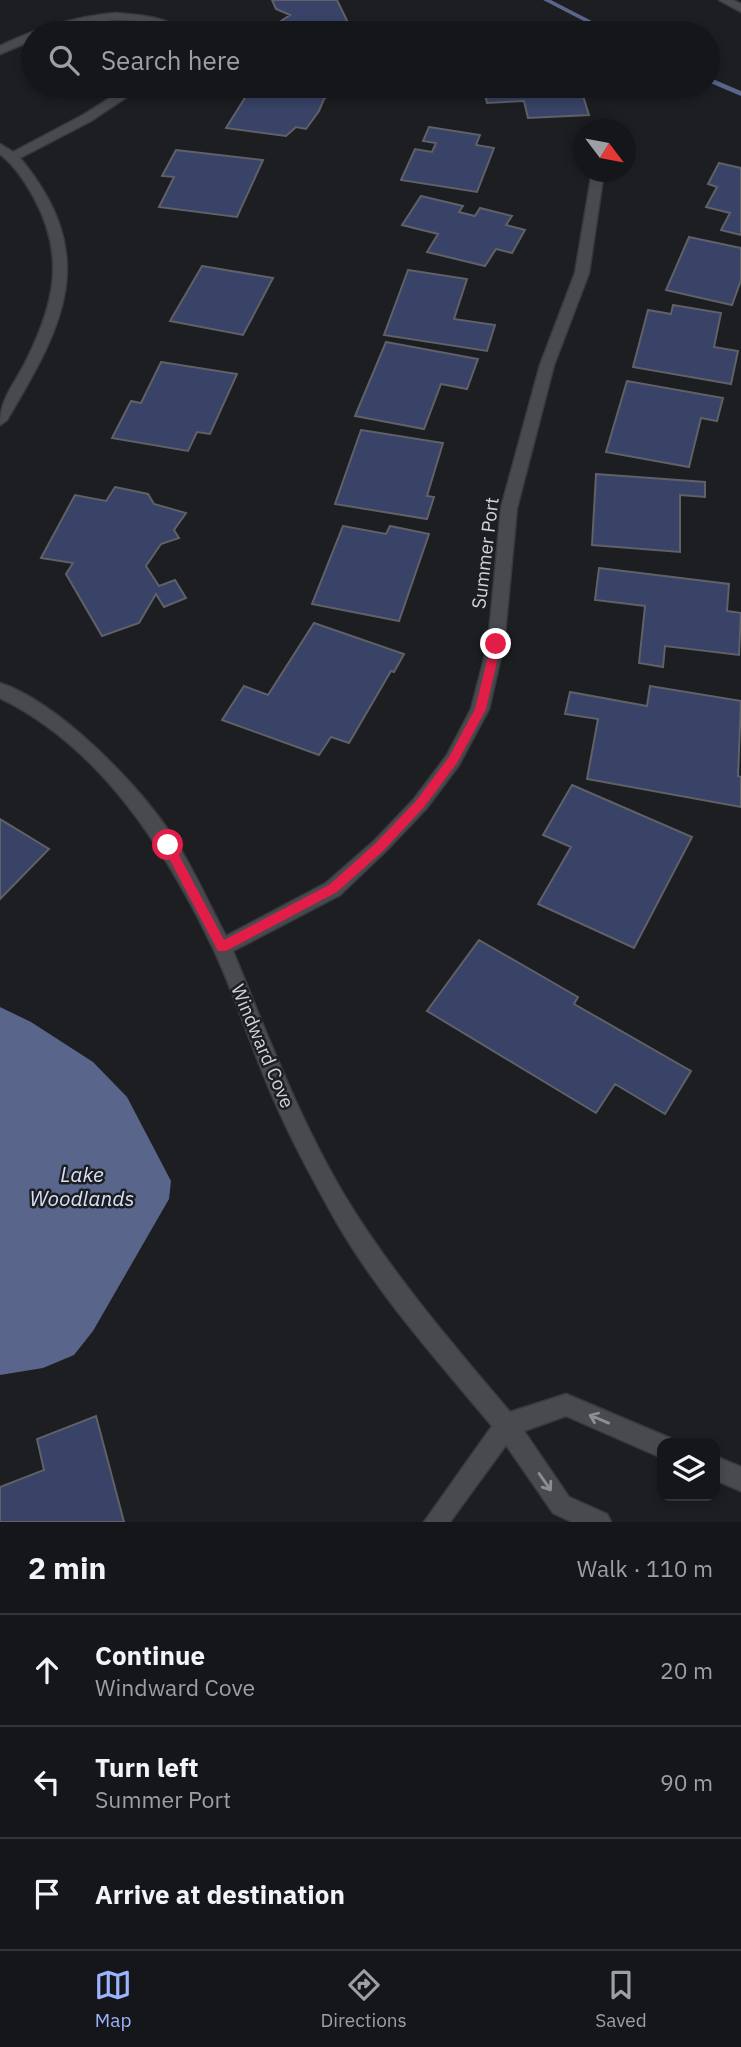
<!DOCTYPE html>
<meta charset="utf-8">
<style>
:root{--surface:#15161a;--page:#1e1f23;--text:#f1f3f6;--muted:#9d9fa2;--line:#343539;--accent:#9cb4fd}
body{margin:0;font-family:"IBM Plex Sans",sans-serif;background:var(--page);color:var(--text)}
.controls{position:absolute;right:21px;bottom:21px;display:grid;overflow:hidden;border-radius:14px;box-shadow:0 4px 10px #0003}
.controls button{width:63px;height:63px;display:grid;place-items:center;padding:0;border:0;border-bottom:2px solid var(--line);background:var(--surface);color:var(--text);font:35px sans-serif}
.compass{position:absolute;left:573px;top:119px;width:63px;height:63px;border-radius:50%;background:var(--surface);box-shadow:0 4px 10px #0003;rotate:122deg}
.stop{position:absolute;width:21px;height:21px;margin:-16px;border:5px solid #e11d48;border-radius:50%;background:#fff}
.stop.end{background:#e11d48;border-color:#fff;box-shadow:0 2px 7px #0008}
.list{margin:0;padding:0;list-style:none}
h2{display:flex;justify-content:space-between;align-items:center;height:91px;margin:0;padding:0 28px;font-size:30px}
h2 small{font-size:23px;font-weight:400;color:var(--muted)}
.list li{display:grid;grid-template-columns:46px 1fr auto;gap:21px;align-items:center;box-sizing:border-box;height:112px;padding:0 28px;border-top:2px solid var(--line)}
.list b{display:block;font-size:26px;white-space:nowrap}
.list p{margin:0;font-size:23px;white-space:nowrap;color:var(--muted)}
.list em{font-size:23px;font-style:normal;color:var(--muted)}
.icon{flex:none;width:38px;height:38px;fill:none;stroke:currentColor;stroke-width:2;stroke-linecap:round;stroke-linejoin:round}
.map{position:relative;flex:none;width:741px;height:1522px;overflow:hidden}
.search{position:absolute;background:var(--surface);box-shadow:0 4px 10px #0003;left:21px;right:21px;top:21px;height:77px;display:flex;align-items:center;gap:18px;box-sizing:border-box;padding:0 24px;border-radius:38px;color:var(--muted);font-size:26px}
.sheet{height:427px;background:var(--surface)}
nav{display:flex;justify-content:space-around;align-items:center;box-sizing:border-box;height:98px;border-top:2px solid var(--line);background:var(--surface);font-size:19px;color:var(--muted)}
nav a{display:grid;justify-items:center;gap:4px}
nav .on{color:var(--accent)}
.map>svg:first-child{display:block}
</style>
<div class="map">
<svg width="741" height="1522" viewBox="0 0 741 1522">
<rect width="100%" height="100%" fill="#1c1e22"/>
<path fill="#59658b" d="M0,1007l31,15 62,40 34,35 44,84 -2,18 -76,132 -19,24 -31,13 -43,7z"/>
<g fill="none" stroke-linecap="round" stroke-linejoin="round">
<path fill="#59658b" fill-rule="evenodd" d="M543,0h8l64,33h-8z
M708,77l33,14v5l-33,-14z"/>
</g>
<path fill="#384367" stroke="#5f6167" stroke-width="2" d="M272,0h65l16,33h-66l-6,-12 9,-6 -14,-6z
M282,86l55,1 -13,12 -5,12 -13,18 -10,-2 -10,9 -60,-8 22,-35 24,2z
M483,86h97l9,29 -61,3 -4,-17 -37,2z
M429,127l51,8 -4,10 18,3 -17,44 -76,-12 14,-31 17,3 4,-9 -13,-2z
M176,150l87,10 -26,57 -78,-10 15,-30 -12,-1z
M719,163l22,5v67l-20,-5 9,-17 -24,-6 11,-20 -9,-3z
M421,196l42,10 -4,6 16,4 5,-8 32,8 -6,9 19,5 -13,23 -16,-4 -11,17 -58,-14 11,-18 -36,-9z
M689,237l52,11v32l-9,25 -66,-15z
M202,266l71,12 -30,57 -73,-14z
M408,270l59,9 -13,40 41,6 -8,26 -103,-16z
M673,305l48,8 -7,34 24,4 -7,33 -98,-17 15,-57 23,4z
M386,342l92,17 -11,30 -26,-5 -17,45 -69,-13z
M161,362l76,12 -27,60 -13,-2 -9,19 -76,-13 19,-37 10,2z
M627,381l96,17 -6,23 -16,-3 -12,49 -83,-15z
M361,430l82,13 -16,53 7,1 -7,22 -92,-15z
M596,474l109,8v15l-25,-2v57l-88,-7z
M115,487l33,7 6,10 32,9 -12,17 5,8 -18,6 -15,22 13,20 16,-6 11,18 -22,9 -8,-13 -17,29 -37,13 -36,-62 7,-11 -32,-5 34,-63 31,6z
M343,526l43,8 4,-8 39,8 -30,87 -87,-17z
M599,568l130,16 -2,27 14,2 -2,42 -74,-9 -2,21 -24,-4 6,-57 -50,-6z
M314,623l90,31 -10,18 -3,-1 -42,72 -18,-6 -12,18 -97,-35 22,-34 24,9z
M650,686l91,15 -3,75 3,1v30l-154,-28 11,-60 -33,-5 5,-22 77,14z
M572,785l120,52 -58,111 -96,-44 33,-57 -28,-12z
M0,819l49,30 -49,50z
M479,940l99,57 -4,7 117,67 -26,43 -50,-30 -19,29 -169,-102z
M96,1416l28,106h-124v-35l44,-17 -7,-31z"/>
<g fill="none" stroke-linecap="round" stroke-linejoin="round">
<defs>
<path id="street" d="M719,0h14l8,4v8z
M115,13c24,2 52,3 71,20h-14l-33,-12 -24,-1 -24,3 -42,10h-16v7l-33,14v-8c37,-18 74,-29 115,-33z
M129,86h14l-52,35 -71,37c81,98 44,166 -13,262l-7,5c0,-27 15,-41 26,-64 29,-58 40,-106 7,-165 -8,-15 -19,-31 -33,-42v-10l13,8 70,-37z
M597,174l6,4 -14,95 -35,92 -37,143 -13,136 -15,65 -30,56 -33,44 -40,42 -46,44 -107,56c36,88 70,179 121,260 46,72 101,136 156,201l56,-18 104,44 2,5h-10v15l-96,-42 -42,15 45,66 38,17 4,8h-39l-19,-9 -47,-68 -56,77h-26l68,-96c-55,-66 -112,-129 -155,-203 -22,-39 -45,-81 -63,-123 -22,-50 -38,-103 -61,-152 -47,-98 -112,-201 -213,-250v-15c60,20 141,104 175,157 19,30 34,64 51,96l100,-53 48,-42 40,-42 33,-44 24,-46 17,-65 13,-136 39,-143 35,-92 16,-95z
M715,1456l26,11v24l-26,-11z"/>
</defs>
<use href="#street" stroke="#38393c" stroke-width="3"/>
<use href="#street" fill="#484a4f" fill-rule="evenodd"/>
</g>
<defs><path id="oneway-shaft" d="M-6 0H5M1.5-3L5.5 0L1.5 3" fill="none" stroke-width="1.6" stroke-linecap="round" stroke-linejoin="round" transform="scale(1.75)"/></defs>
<g stroke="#8d8e92">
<use href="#oneway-shaft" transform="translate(599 1419) rotate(-157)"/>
<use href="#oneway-shaft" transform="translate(545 1482) rotate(55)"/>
</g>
<path fill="#e11d48" d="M496,640l5,4 -15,65 -29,54 -33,44 -40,43 -47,42 -111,59h-8l-56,-106 2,-3h8l52,98 105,-55 47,-42 40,-42 33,-44 26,-48 16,-65z"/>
<g text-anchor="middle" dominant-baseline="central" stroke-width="5" stroke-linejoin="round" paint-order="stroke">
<g font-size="19" fill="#d2d3d6" stroke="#1c1e22">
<text transform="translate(485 553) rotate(-83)">Summer Port</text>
<text transform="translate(263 1046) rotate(67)">Windward Cove</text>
</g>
<g font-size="21" font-style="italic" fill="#d8e1fb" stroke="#1c1e22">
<text x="82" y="1174">Lake<tspan x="82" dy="24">Woodlands</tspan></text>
</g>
</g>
</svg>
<div class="controls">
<button><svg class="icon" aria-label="layers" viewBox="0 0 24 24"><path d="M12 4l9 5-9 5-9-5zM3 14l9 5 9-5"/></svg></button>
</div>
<svg class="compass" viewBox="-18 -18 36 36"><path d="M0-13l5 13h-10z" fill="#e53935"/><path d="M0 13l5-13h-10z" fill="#9d9fa2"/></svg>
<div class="stop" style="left:168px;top:845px"></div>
<div class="stop end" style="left:496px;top:644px"></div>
<div class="search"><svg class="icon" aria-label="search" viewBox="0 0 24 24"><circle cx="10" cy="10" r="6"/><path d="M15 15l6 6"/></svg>Search here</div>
</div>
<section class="sheet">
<h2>2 min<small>Walk · 110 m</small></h2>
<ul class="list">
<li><svg class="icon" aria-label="ahead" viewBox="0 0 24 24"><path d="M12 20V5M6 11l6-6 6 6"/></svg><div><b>Continue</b><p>Windward Cove</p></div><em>20 m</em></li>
<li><svg class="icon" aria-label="left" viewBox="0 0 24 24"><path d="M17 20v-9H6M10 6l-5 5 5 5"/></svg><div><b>Turn left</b><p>Summer Port</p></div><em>90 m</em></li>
<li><svg class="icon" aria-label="arrive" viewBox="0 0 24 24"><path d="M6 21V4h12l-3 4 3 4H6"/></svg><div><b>Arrive at destination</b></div></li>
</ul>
</section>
<nav>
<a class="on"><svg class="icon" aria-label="map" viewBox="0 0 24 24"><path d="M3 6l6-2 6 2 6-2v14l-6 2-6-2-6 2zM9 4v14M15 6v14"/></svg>Map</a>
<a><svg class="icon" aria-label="directions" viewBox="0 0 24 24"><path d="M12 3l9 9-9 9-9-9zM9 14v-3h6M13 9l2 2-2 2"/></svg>Directions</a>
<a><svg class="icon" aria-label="saved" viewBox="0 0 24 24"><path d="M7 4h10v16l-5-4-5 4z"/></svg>Saved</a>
</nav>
